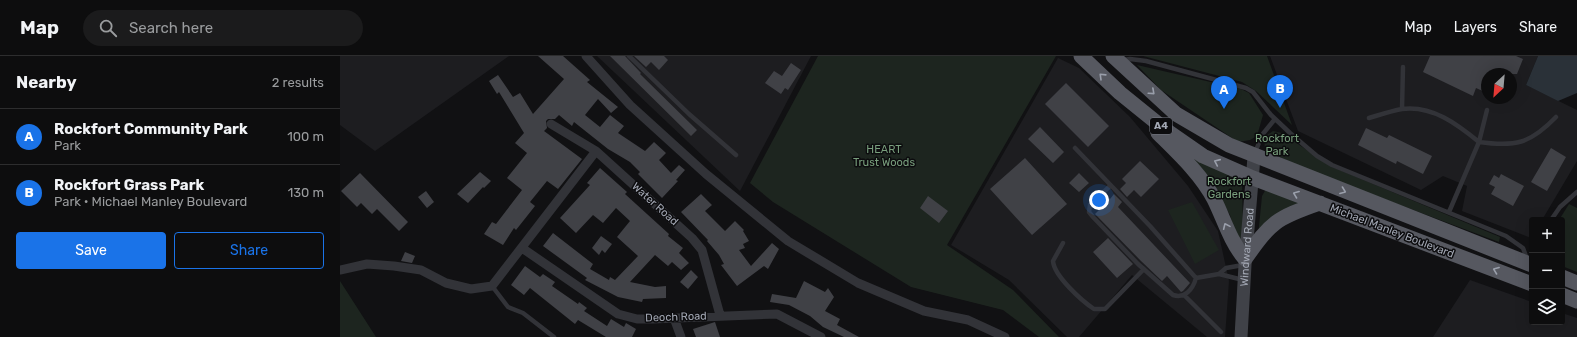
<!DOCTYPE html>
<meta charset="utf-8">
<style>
:root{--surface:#0d0d0e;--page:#1b1b1c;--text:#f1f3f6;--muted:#9a9c9e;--line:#2d2d2e;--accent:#1a73e8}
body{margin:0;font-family:Rubik,sans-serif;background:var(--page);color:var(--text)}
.controls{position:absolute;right:12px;bottom:12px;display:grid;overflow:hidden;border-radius:4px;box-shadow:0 4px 16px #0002}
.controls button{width:36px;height:36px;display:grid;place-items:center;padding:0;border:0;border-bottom:1px solid var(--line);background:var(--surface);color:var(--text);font:20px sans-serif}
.compass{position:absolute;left:1141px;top:12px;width:36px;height:36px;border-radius:50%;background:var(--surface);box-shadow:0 4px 16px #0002;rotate:206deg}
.you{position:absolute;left:759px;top:144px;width:14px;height:14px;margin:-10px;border:3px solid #fff;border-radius:50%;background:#1a73e8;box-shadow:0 0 0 6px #1a73e833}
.badge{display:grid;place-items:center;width:26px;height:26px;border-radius:50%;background:var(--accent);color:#fff;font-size:13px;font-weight:700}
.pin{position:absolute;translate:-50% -33px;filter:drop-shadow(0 1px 2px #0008)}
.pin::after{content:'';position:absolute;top:21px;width:14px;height:12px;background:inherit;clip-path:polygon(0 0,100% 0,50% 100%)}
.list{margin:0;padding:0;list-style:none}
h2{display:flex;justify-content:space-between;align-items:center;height:52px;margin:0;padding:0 16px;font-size:17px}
h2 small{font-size:13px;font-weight:400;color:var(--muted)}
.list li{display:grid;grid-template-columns:26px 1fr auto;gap:12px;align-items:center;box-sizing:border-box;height:56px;padding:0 16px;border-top:1px solid var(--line)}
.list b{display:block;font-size:15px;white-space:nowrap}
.list p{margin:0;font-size:13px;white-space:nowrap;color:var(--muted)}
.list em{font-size:13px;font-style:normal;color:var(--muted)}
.actions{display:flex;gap:8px;padding:12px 16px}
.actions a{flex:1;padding:9px 0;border:1px solid var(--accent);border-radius:4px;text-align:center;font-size:14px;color:var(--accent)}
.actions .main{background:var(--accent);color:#fff}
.icon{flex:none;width:22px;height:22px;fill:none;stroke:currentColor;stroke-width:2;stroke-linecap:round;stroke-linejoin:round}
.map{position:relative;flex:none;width:1237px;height:281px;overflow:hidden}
header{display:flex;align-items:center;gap:24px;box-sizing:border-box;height:56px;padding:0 20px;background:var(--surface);border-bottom:1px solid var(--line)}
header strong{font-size:19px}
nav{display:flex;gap:22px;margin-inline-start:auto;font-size:14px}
.search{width:280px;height:36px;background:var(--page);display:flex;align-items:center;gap:10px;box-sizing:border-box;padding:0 14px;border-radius:22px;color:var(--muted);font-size:15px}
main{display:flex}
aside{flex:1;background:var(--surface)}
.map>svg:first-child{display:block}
</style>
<header>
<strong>Map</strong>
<div class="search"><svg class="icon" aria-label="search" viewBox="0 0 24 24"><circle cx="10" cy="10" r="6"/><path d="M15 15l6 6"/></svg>Search here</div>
<nav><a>Map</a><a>Layers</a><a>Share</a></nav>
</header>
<main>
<aside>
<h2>Nearby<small>2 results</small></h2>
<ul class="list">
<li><span class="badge">A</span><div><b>Rockfort Community Park</b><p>Park</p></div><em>100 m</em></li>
<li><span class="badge">B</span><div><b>Rockfort Grass Park</b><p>Park · Michael Manley Boulevard</p></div><em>130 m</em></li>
</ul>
<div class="actions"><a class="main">Save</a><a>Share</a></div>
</aside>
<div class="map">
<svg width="1237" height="281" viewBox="0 0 1237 281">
<rect width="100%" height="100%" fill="#111113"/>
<path fill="#1d1d20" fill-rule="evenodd" d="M0,0h169l-134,95 -35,-26z
M257,0h214l-71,135z
M930,0h268l-12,29 51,25v51l-35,59h-10l-1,18 -69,-27 5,-25 -24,-10 -22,14 -123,-59zM1147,18h24v24h-24z
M718,2l21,10 51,49 58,69 30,45 11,50 -4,56h-18l-75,-62 -53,62h-12l-58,-57 -58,-35z
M1130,224l62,22v20h30v-9l15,5v19h-144z"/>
<path fill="#1d251f" d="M478,0h238l-109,189 66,45 46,47h-20l-36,-27 -92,-23 -138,-85 -23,-19z
M803,0h124l25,69 -36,-34 -14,-9z
M797,9l104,24 8,4 14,22 -6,21 -7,4 -12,2 -77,-52z
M933,75l9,2 48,33 170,71 -1,5 -198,-74 -36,-19 -1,-12z
M828,81l74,42 1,52 -3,19 -10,-35 -27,-45z
M926,133l45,14 -53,33 4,-40z
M852,146l27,48 -24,14 -27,-54z
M1229,148l8,4v64l-15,-6v-46h-3z
M0,225l36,56h-36z"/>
<path fill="#2a3138" d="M1198,0h39v37l-19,8 -32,-16z"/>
<path fill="#404146" d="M198,0h25l27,24 -3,2 31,25 -7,6 -13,-14 -13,16 15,12 10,-12 14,11 -6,7 27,18 9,-9 12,11 -7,7 12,13 8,-8 6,5 -9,10 2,1 -16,17 -24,-24 2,-2 -10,-10 -22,-13 -34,-27 -2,4 -13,-11 -4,4h-7l-2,2 1,7 -3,3 38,28 -24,30 -11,-8 -17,21 5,4 -19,24 -2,-2 -11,17 -19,-11 8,-12 4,2 26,-34 -15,-12 20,-25 -12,-10 9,-10 -25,-41 -2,2 -8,-13 9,-6 15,22 7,-4 13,21 31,-35z
M270,0h15l16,17 -1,1 57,56 -6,6z
M294,0h30l4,4 -9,10 -8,-8 -5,5z
M1090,0h86l7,3 -6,15h-30v19l-11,-5 -3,8 -50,-24z
M451,7l10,7 -13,20 -3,-2 -4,6 -16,-11 9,-12 8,5z
M726,27l43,43 -21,21 -43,-43z
M700,71l24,25 -11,11 -25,-24z
M1026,72l21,10 2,-3 43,21 -9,18 -26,-13 -1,3 -38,-19z
M1211,92l15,9 -19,34 -16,-9z
M685,102l42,46 -35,31 -42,-46z
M800,105l19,18 -18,18 -7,-7 -7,7 -7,-8 6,-6 -4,-4z
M260,112l27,24 -2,2 44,40 -1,2 15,12 -4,5 10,10 -8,7 -9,-8 -4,4 -13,-11 -25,27 25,5 11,-1v12l-23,1 -1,3 -24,-5 -33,-17 2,-2 -44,-32 10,-13 40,31 -3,5 19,11 1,-3 5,3 23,-24 -21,-19 13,-16 -14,-13 -13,15 -10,-8 -17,18 -16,-15 30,-33 -3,-2z
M140,116l11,9 -7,7 -1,-1 -15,16 -11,-9z
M20,117l48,49 -9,9 -22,-22 -5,5 -11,-11 -4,4 -16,-16z
M739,117l10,10 -10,9 -10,-9z
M1161,118l23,12 -11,20 -22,-12 4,-7 -6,-3 5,-9 5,3z
M86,135l8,11 -7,6 -9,-11z
M361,138l11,11 -7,6 20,20 10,-10 9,9 -1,1 6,10 -6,3 2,4 -6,2 12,16 21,-23 7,6 -11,20 -4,-3 -27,20 -16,-21 3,-1 -5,-9 -12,-14 1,-1 -27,-28z
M774,138l8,8 -4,5 72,76 -7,8 -2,1 -14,-16 -5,5 -21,-20 -46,-47 4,-4 -4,-4 11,-11 4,4z
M588,140l20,15 -9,12 -19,-15z
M261,180l11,8 -7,9 -3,-3 -3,5 -7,-7z
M768,182l25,26 -16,14 -24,-26z
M65,196l10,4 -3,7 -11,-2z
M185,210l15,11 3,-3 12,8 -3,4 26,18 1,-2 8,6 -3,3 23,15 4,-7 13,8 2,-4 10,6 -4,8h-26l-28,-17 -3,4 -45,-36 -6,7 -13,-10z
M351,214l7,7 -10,12 -8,-7z
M464,225l21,11 3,-4 6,9 -9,14 15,8 -3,6 22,12h-15l-21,-10 -13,-11 -21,-11 -19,-3 2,-8 24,4z
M375,266l5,15h-24l-3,-8z"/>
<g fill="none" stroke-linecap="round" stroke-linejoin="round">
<path stroke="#323338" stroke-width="4.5" d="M289,0l60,58 47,41
M783,4l7,-1 16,2 100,27 7,4 18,23 19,18 27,23 15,9 174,71 17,12 4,11
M1062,53l1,-42
M1147,54l-8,32c36,5 51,2 77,-25
M1029,62c10,-3 22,-7 33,-9 30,-4 55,15 77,33l-30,70
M735,92l75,78 46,52 23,-4 7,-6 17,-3
M915,97l7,-18 13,-16
M770,130l-20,19 -1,7 4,5 45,47 35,31c12,4 20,-6 23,-17
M1211,164l9,-13 17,-15
M723,187l-10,18c1,15 29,40 41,48h11l39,-40
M879,218l24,6
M152,230l16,21 15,6 31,24
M844,239l37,37"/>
<path stroke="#323338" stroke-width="9" d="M246,0l44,49 76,69 82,67 70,42 66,28 44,9 37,17
M211,68l45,27 96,87 10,12 18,65
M182,192l96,66 19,5h16l124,-5 44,23
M0,214l27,-6 27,2 27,4 25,13 25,6 21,-3 104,-135
M334,262l7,19"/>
<path stroke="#404248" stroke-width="13" id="s1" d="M901,281l4,-72 9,-108"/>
<path stroke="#565860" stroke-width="15" d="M741,0l39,37 47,38 36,25 50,22 279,106
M773,0l63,58 53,31 303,120
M818,77c20,20 43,41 56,66 10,20 16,42 31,60 26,-37 31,-41 75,-56
M1222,221l15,6
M1222,239l15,6"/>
</g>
<defs><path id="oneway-chevron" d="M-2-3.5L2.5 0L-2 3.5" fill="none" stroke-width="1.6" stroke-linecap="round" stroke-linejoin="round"/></defs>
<g stroke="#9a9fab">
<use href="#oneway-chevron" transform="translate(762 20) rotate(-136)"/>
<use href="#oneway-chevron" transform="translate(812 36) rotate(42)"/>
<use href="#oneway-chevron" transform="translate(877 106) rotate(-156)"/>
<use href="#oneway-chevron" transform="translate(1003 135) rotate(21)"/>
<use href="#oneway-chevron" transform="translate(956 138) rotate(-159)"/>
<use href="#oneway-chevron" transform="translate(886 170) rotate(-114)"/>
<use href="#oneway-chevron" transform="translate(1156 214) rotate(-159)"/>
</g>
<g text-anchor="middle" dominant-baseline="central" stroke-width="3" stroke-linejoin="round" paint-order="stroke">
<rect fill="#0c0c0e" stroke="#757882" stroke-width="1" x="810" y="62" width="22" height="16" rx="3"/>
<g font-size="10" font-weight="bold" fill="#a2a7b3">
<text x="821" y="70">A4</text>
</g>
<g font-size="11" fill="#799f7d" stroke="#0c0c0e">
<text x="937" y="82">Rockfort<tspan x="937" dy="13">Park</tspan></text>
<text x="544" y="93">HEART<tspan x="544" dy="13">Trust Woods</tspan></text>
<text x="889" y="125">Rockfort<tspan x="889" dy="13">Gardens</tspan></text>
</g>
<g font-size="11" fill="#a2a7b3" stroke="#0c0c0e">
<text transform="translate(315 148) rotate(42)">Water Road</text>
<text transform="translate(1052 175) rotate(21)">Michael Manley Boulevard</text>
<text stroke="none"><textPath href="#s1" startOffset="90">Windward Road</textPath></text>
<text transform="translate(336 261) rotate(-2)">Deoch Road</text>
</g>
</g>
</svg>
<div class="controls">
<button>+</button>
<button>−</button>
<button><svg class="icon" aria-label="layers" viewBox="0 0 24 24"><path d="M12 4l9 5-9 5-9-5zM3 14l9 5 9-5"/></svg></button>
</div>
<svg class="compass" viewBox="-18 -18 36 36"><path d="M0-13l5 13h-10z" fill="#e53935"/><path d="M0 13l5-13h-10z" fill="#9a9c9e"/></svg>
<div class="you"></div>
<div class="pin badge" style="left:884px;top:53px">A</div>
<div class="pin badge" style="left:940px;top:52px">B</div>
</div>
</main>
